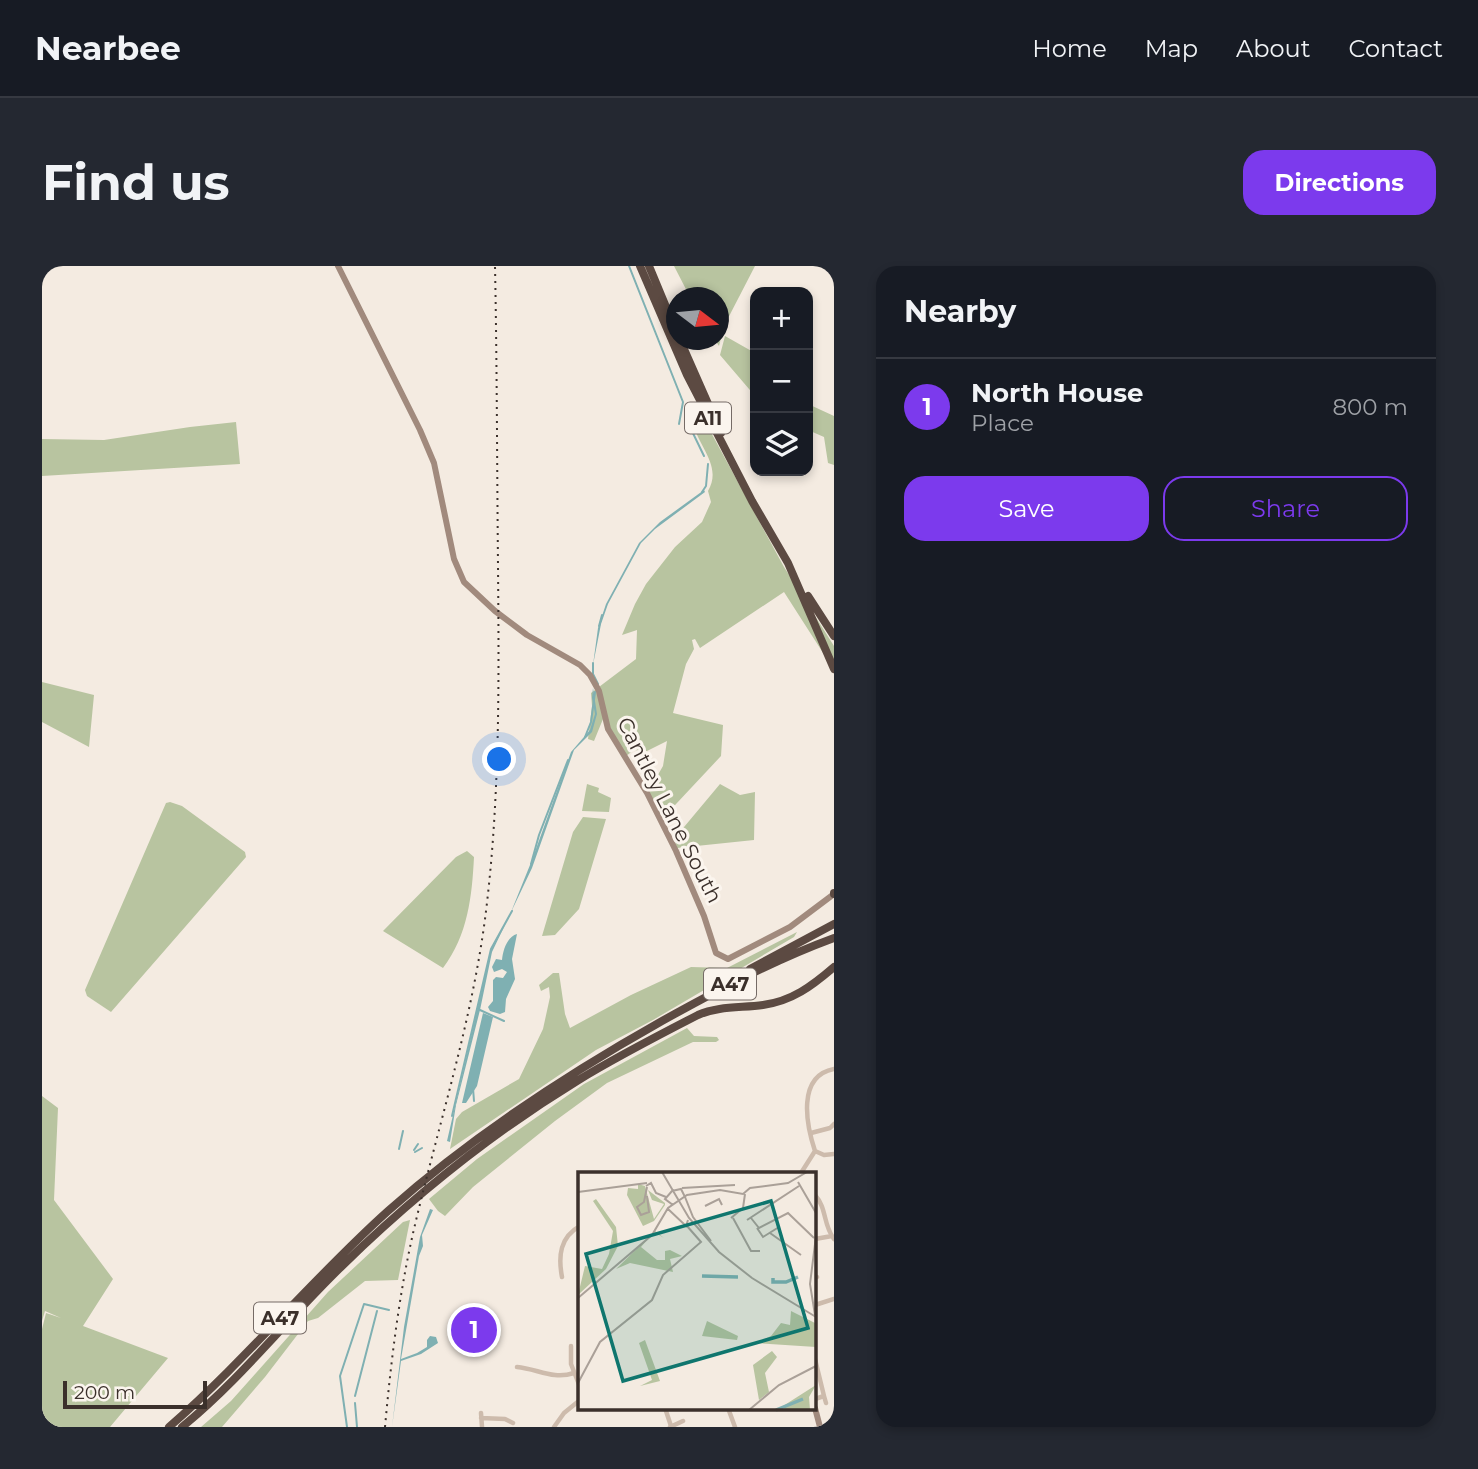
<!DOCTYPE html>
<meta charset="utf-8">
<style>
:root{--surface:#171b24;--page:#242831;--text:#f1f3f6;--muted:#9ea1a6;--line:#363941;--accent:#7c3aed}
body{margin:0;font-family:Montserrat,sans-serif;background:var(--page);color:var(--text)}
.controls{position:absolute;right:21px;top:21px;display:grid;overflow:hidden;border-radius:14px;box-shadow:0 4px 10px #0003}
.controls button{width:63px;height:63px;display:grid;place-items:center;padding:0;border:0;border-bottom:2px solid var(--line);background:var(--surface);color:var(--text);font:35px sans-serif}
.compass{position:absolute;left:624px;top:21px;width:63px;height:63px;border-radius:50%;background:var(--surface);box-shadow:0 4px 10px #0003;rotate:106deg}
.scale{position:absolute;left:21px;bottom:18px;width:144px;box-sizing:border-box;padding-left:7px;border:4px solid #3b302b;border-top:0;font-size:19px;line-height:24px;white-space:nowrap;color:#3b302b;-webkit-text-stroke:5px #fbf5ee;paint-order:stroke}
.you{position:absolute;left:458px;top:494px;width:24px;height:24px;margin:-18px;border:5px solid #fff;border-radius:50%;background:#1a73e8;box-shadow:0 0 0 10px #1a73e833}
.badge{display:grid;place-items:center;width:46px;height:46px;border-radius:50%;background:var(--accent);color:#fff;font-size:23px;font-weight:700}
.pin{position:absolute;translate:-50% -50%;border:4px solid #fff;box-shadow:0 2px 7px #0006}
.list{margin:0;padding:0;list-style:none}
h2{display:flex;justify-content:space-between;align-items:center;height:91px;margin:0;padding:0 28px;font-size:30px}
h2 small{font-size:23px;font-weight:400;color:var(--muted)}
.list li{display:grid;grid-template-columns:46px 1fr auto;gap:21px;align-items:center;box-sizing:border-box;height:98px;padding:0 28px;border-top:2px solid var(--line)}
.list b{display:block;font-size:26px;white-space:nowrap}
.list p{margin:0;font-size:23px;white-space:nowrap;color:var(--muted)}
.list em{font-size:23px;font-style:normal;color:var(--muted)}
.actions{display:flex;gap:14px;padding:21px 28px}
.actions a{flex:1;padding:16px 0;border:2px solid var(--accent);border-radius:21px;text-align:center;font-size:24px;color:var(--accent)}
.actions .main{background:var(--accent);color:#fff}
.icon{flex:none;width:38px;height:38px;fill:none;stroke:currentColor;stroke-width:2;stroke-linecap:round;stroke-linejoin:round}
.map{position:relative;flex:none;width:792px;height:1161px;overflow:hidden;border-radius:21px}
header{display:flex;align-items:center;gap:42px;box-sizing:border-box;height:98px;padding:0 35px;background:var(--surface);border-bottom:2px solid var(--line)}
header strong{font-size:33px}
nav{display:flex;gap:38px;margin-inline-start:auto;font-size:24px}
.intro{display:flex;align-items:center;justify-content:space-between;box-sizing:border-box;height:168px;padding:0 42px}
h1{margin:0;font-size:49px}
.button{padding:18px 32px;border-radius:21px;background:var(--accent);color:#fff;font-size:24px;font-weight:700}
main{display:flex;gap:42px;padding:0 42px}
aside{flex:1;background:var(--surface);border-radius:21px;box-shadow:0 4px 10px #0003}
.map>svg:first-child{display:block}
</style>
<header>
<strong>Nearbee</strong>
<nav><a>Home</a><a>Map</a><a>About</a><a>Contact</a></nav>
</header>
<div class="intro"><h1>Find us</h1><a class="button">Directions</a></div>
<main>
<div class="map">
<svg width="792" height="1161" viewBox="0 0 792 1161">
<rect width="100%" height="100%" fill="#f4ebe1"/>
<path fill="#b8c4a0" d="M632,0h81l-31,60 -5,20 -4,-6h3v-42l-28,-1z
M683,70l30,17v43l-35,-41z
M766,138l26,12v49l-6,-2 -4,-26 -16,-7z
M659,148l83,153 50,79v24l-50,-78 -84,56 -5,-9 -3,1 2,9 -8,15 -13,49 50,12 -2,31 -59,63 -14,-27 15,-26 4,-25 -20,10 -13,-1 -8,6 -23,-37 -9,22 -6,-2 4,-33 -1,-13 45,-34 1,-29 -15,5 13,-31 11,-20 29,-37 27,-25 9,-20 -3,-11c15,-26 -11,-45 -15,-69z
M194,156l4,42 -198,12v-37l62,1 86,-13z
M0,416l52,13 -5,52 -47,-25z
M545,518l12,4 -1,4 13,6 -2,14 -27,-1z
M678,518l20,11 15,-3 -1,48 -77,8 -3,-9z
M128,536l12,4 63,46 1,5 -135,155 -24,-16 -2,-6 81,-187z
M541,551l23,2 -27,90 -24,26 -13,1 31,-104z
M425,585l7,6c-2,39 -6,78 -31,111l-60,-37 73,-74z
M755,666l-3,5 -141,83 -57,30 -146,99 6,-30 6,-7 57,-33 24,-50 7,-32 -1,-10 -8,4 -2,-6 14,-12h6l6,41 5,14 61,-33 60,-28 36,1z
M645,762l7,8 23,1 2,3 -3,2h-23l-86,41 -52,38 -82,66 -28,29 -7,-5 -9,-12 48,-40 107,-75z
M0,830l16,12 -4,92 59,79 -30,47 85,32 -58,69h-68v-98l4,-16 15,5 -16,-7 -3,10z
M368,954l-12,60 -33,1 -47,37 -10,3 -43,56 -43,50h-21l30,-26 97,-109 75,-70z"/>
<path fill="#7fb0b2" d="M662,224l1,2 -50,37 -14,14 -33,61 -7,20 -8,41 5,-37 8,-24 33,-61 21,-21z
M551,422l4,26 -5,18 -18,18 -42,118 -40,84 -12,58 -24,95 -6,37 -3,-1 44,-191 18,-33 23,-57 39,-108 19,-22 5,-16 -3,-16z
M475,668l-5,25 3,20 -9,20 -1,13 -5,2 -10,-3 -2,-4 5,-6v-21l3,-3 7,1 4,-6 -5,-3 -8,3 -2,-5 4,-8 6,1c1,-10 5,-23 15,-26z
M441,747l10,4 -16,69 -11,17h-4z
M388,943l3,1 -11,25 1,11 -4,10 -18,103 16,-6 10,-6v-7l3,-4 6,1 2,6 -17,11 -20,7 -9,66 12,-100 16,-90z"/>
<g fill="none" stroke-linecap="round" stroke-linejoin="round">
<path stroke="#7fb0b2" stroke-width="2" d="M587,0l54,136 -4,22
M652,150l-5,9 15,31
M660,226l4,-6 2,-22
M557,360l3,-11
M551,397v11l5,10
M543,471l6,-15 4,-30
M489,598l8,-29 29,-75
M438,744l24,11
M431,822l1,13
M410,850l39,-167 21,-38
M357,883l4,-18
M372,884l4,-6
M373,886l7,-4
M313,1130l22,-85
M313,1137l2,24
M305,1161l-7,-51 24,-72 25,6"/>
<path stroke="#cdbbac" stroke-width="4.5" d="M792,803c-37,7 -28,55 -19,82l9,4 10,-1
M769,867l19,-5 4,-4
M759,907l14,-22
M773,929c12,13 8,30 19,44
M773,973l17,-3
M520,1011c-4,-21 -2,-40 18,-51
M773,1012l2,-1
M773,1039l19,-6
M529,1080v18l9,23
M773,1093l9,37 -9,3
M475,1101c21,2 36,13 57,6
M782,1130l2,7
M623,1142l6,18
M686,1142l7,19
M439,1147l1,14
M439,1152l24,1 8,4
M512,1161l10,-14 16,-13
M628,1161l13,-6"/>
<path stroke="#a18a7d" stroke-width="6" d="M296,0l82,164 14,33 20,96 10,23 31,29 32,24 53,30 10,10 9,16 9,38 39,64 29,58 28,65 12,37 12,6 62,-32 44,-33
M773,1142l5,19"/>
<path stroke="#5c4a42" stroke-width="8" d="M598,0l47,109 65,126 36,62 46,106
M607,0l27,65
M638,74l41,93
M766,330l26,40
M792,628v-1
M708,703l84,-45
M127,1161c78,-68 143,-148 219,-216 83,-74 178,-136 274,-190 56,-31 112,-61 172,-83
M140,1161c59,-48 106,-109 161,-162 71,-69 149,-132 234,-184 39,-24 80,-45 121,-66 20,-9 43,-7 65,-10 29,-4 49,-19 71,-38"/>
<path stroke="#3b302b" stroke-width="2" stroke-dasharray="2 5" stroke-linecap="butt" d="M343,1161c6,-66 14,-133 29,-198 24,-103 57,-204 71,-310 15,-117 14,-235 13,-353 -1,-100 -1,-200 -3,-300"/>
</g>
<g text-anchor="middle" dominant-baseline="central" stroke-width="6" stroke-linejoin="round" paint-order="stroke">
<g fill="#fbf5ee" stroke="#756b66" stroke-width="2">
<rect x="643" y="136.5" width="46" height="31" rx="5"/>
<rect x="662" y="702.5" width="52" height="31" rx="5"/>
<rect x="212" y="1036.5" width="52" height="31" rx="5"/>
</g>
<g font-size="19" font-weight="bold" fill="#3b302b">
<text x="666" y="152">A11</text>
<text x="688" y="718">A47</text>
<text x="238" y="1052">A47</text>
</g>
<g font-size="21" fill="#3b302b" stroke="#fbf5ee">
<text transform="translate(628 544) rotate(63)">Cantley Lane South</text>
</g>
</g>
<g transform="translate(536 906)">
<rect width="238" height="238" fill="#f4ebe1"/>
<path d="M60,12l7,2 9,33 10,-15 -12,-4 -4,-10 17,13v2l-11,16 -11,5 -16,-31 1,-7 10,1zM18,27l20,28 2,19 -12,23 -28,26 7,-29 17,3 7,-15 4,-23 -20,-30zM77,59l9,7 -10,-6 -13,15 16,13h8v-9l5,-1 12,6 -12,3 3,13 -43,-9 -14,6zM213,139l24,12 1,24 -61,-4 16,-7 10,-13 9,2zM129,149l31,15 -1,4 -35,-4zM67,168l15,41 -20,5 12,-6 -13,-37zM194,179l5,6 -12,16 4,19 -10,8 -6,-35zM238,213l-7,12 1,13h-25l-2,-4z" fill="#b8c4a0"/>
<path fill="none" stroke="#7fb0b2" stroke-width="3.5" d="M124,104l36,1M195,106v4h13l12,-5M198,238l27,-11"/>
<path fill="none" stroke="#aaa098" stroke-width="2" d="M84,0l27,46 30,34 33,26 64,39M220,10l18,31M68,14l5,-3 5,10 10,4M104,16l53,-3M0,20l69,-9M69,24l2,16 -8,3 -4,-8 7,-5 3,-15M107,25l8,20 18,24M95,33l-8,-6 7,-8 9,-2 4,8M127,34l14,-7 3,6M90,37l18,17 2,-6M153,46l12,-10 2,-14M155,46l18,33h9M173,46l8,10 29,-15 26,25M169,48l52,-34M179,56l6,9 16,-10M192,61l31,22M0,126l74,-63 16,-27 19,-13 33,-5 23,4 7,-6 38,-5 19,-11M237,143l-5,-31 6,-48M0,211l22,-41 52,-42 11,-25 38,-33 -14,-16M171,238l30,-25 37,-19"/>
<path fill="#0f766e" fill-opacity="0.15" stroke="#0f766e" stroke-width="3.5" d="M193,29l37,127 -185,53 -37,-127z"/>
<rect width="238" height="238" fill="none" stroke="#3b302b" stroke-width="3.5"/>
</g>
</svg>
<div class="controls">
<button>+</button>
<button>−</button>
<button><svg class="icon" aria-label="layers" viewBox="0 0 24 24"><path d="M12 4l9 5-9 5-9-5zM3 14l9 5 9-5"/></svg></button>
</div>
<svg class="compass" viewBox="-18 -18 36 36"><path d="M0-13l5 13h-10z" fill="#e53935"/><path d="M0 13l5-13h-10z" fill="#9ea1a6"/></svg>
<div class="scale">200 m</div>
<div class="you"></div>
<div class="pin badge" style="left:432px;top:1064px">1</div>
</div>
<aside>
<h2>Nearby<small></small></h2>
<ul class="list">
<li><span class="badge">1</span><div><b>North House</b><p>Place</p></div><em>800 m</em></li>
</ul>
<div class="actions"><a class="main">Save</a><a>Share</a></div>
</aside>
</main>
